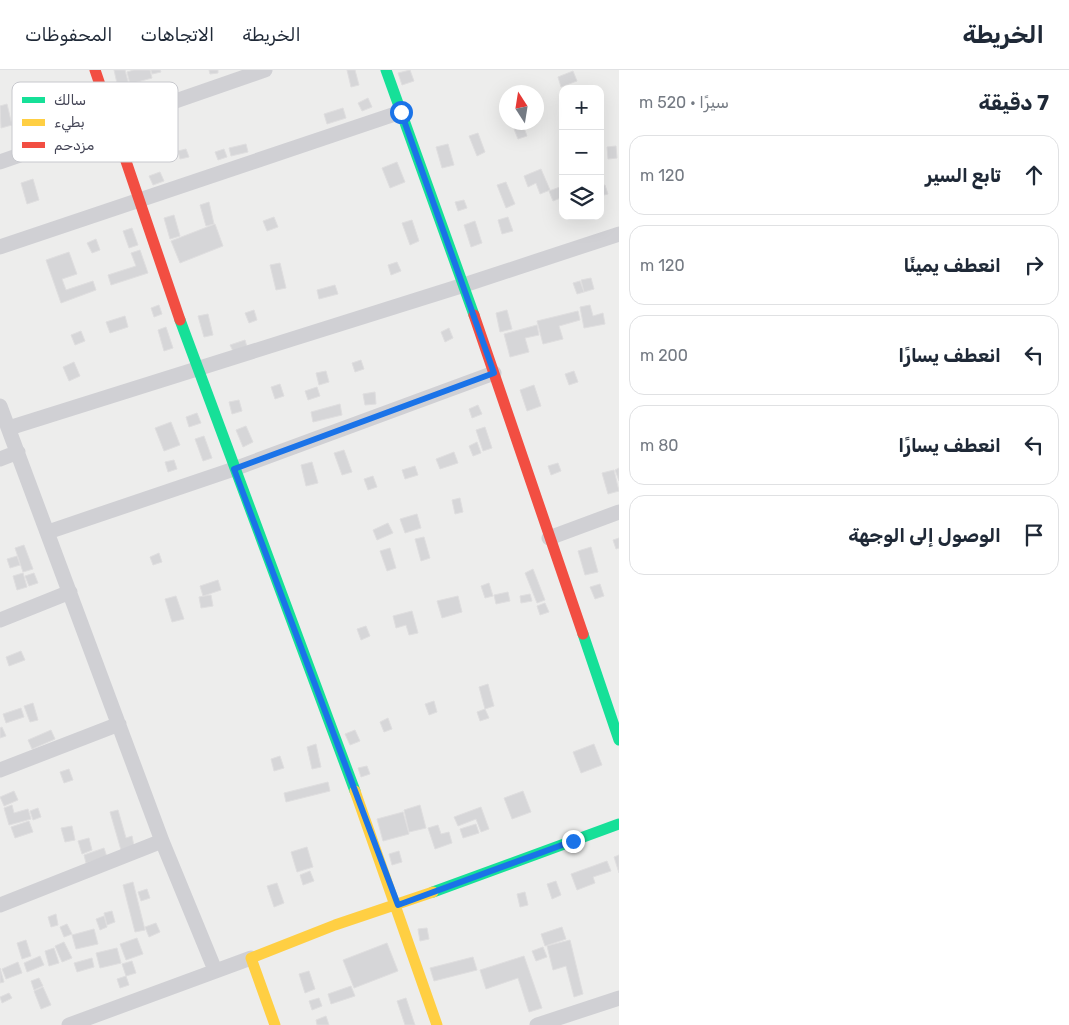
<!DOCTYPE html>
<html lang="ar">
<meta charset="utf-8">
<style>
:root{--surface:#fff;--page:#f2f2f3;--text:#1f2937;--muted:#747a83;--line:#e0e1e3}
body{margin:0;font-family:Rubik,"Noto Sans Arabic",sans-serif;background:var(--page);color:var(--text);direction:rtl}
.controls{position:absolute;right:15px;top:15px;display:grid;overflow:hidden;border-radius:10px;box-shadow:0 5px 20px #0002}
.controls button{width:45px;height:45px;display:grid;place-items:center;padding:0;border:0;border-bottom:1px solid var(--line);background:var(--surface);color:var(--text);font:25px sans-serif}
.compass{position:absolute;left:499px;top:15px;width:45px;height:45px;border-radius:50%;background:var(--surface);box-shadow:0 5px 20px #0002;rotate:348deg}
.stop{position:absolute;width:15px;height:15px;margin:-11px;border:4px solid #1a73e8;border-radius:50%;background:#fff}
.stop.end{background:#1a73e8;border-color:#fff;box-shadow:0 1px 5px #0008}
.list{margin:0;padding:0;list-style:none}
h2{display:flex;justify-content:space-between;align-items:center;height:65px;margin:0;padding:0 20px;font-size:21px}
h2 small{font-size:16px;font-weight:400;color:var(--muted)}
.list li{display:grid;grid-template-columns:32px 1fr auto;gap:15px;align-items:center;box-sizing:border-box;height:80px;margin:0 10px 10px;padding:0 10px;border:1px solid var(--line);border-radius:15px}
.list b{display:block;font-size:19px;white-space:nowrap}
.list em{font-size:16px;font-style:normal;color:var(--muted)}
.icon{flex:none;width:28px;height:28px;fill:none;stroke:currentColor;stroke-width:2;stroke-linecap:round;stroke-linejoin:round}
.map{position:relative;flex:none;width:619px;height:955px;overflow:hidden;direction:ltr}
header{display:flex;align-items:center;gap:30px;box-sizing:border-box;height:70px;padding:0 25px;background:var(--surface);border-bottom:1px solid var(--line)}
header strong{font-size:24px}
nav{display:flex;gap:28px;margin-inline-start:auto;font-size:18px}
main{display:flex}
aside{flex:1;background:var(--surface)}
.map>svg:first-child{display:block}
</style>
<header>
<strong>الخريطة</strong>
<nav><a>الخريطة</a><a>الاتجاهات</a><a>المحفوظات</a></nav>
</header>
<main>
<aside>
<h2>7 دقيقة<small>سيرًا · 520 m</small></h2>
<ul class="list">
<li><svg class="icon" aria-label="ahead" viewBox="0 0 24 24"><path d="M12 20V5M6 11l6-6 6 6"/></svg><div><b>تابع السير</b></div><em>120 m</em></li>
<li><svg class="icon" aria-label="right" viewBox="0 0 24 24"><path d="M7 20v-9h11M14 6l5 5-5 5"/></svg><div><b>انعطف يمينًا</b></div><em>120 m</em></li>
<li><svg class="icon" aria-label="left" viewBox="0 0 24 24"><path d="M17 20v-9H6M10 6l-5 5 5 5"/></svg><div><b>انعطف يسارًا</b></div><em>200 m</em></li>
<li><svg class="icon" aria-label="left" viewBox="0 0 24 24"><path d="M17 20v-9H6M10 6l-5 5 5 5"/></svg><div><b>انعطف يسارًا</b></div><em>80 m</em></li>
<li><svg class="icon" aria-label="arrive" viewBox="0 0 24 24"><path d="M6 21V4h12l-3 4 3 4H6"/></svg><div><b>الوصول إلى الوجهة</b></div></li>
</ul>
</aside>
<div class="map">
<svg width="619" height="955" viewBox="0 0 619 955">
<rect width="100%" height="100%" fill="#ededec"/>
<path fill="#d6d6d8" stroke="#dfdedf" d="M114,0h11l4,15 -11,3z
M134,0h16l2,8 -22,6 -3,-12z
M151,0h9l1,2 -9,2z
M209,0h9v3l-8,1z
M347,0h8l4,15 -8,2z
M410,0l4,11 -12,4 -4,-12z
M573,1l4,10 -16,6 -3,-10z
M528,17l2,5h-15z
M368,28l4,9 -10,4 -4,-8z
M7,34l5,21 -11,3 -1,-22z
M343,38l3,10 -19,6 -3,-10z
M523,55l4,11 -9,3 -4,-10z
M478,63l7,19 -8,4 -8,-20z
M246,74l2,8 -17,4 -2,-8z
M448,74l6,21 -12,3 -6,-21z
M616,76l1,12 -9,1 -1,-12z
M186,79l3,8 -9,2 -2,-8z
M224,79l3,8 -9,3 -3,-8z
M397,92l8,20 -15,6 -8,-20z
M541,99l9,21 -10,4 -4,-11 -8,4 -4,-11z
M160,102l4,9 -11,4 -4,-9z
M33,109l6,21 -12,4 -6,-21z
M506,112l9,22 -9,4 -9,-23z
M605,115l3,9 -8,2v-10z
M560,117l3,10 -10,4 -4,-10z
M464,130l3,8 -9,3 -3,-9z
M209,132l5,22 -8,2 -6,-21z
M174,145l6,21 -10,3 -6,-21z
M274,147l4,10 -11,4 -4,-10z
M508,147l5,14 -11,3 -4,-14z
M412,150l7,21 -9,4 -8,-22z
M475,151l7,22 -11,4 -7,-22z
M215,154l8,22 -43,17 -9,-22z
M132,158l6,17 -9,3 -6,-17z
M96,169l4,11 -8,3 -5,-10z
M140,180l8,23 -37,12 -3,-10 28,-9 -5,-13z
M69,182l8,22 -15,5 4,11 27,-9 3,9 -35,13 -15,-43z
M397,192l4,9 -10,4 -3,-10z
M280,193l6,25 -10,2 -6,-25z
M591,208l3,11 -10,3 -3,-12z
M580,211l4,11 -7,2 -4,-11z
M335,215l3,9 -19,5 -2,-9z
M159,235l3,9 -8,3 -3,-9z
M590,235l3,11 10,-3 2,11 -21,4 -4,-21z
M254,240l3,10 -8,3 -4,-10z
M507,240l5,19 -12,3 -4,-19z
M578,241l2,9 -21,6 4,13 -20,5 -6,-23z
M208,244l5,21 -9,2 -6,-21z
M125,246l3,11 -18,6 -4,-11z
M537,255l2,10 -14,3 4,14 -19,5 -6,-23z
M166,257l7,21 -9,3 -6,-21z
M449,258l4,10 -8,4 -4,-10z
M81,261l4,10 -10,4 -4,-10z
M245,270l2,7 -14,4 -3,-6z
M361,290l3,9 -9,3 -3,-9z
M74,292l6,14 -11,5 -6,-14z
M326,301l3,11 -10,3 -3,-12z
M574,301l4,11 -9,3 -4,-11z
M280,314l4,12 -9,3 -4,-12z
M534,315l7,21 -14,5 -7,-21z
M317,317l3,9 -12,4 -3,-9z
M375,322l1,12 -11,1 -2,-11z
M239,330l3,11 -10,3 -3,-12z
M340,334l2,11 -29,7 -2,-10z
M478,335l4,9 -10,4 -3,-9z
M197,343l4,10 -12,4 -3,-10z
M171,352l9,23 -16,6 -9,-23z
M246,356l7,16 -10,5 -7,-17z
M485,357l7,21 -9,3 -7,-21z
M204,366l8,22 -9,3 -8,-22z
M477,372l4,11 -8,3 -4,-10z
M344,380l8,22 -10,3 -8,-22z
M454,382l4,11 -18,6 -4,-10z
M174,390l3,9 -9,3 -3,-10z
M312,392l6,21 -12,3 -5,-21z
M558,393l3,8 -10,4 -3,-9z
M415,396l3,9 -13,4 -3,-9z
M619,398v13l-4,-11z
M614,400l5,21 -11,3 -6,-21z
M373,406l4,11 -9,3 -4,-11z
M460,428l3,14 -8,2 -3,-14z
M417,444l4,14 -16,5 -5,-14z
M388,453l5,10 -16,7 -4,-10z
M424,467l6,21 -9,3 -6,-22z
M619,468v10l-3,1 -3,-9z
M24,475l9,24 -10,3 -8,-24z
M591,477l7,25 -13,3 -7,-24z
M390,478l6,20 -9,3 -7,-20z
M159,483l3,9 -9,3 -3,-8z
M17,486l3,9 -10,3 -3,-9z
M533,499l12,31 -8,3 -12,-30z
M23,503l4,14 -10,3 -4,-14z
M34,503l4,10 -9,3 -4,-10z
M218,510l3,10 -18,6 -3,-10z
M489,513l4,13 -8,2 -4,-12z
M600,514l4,12 -9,3 -5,-12z
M508,522l2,9 -14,3 -2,-9z
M530,524l2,7 -11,2 -1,-7z
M211,525l2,11 -12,2 -2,-11z
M176,526l8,23 -12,3 -7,-23z
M458,526l4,16 -20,6 -5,-17z
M545,533l4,9 -9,3 -3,-9z
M412,541l6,22 -9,2 -3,-10 -10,3 -3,-12z
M366,556l4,10 -9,4 -4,-11z
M21,581l4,9 -16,6 -3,-9z
M488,614l6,22 -9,3 -6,-22z
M434,631l3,11 -8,3 -4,-11z
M33,633l5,17 -8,2 -6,-16z
M21,638l3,9 -18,6 -3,-9z
M485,639l4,9 -9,3 -3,-9z
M388,648l4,11 -8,3 -4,-10z
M2,657l4,9 -6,2v-10z
M51,660l4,9 -23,10 -4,-9z
M355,660l5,11 -10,4 -5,-11z
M316,674l5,23 -9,2 -5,-22z
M594,674l8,21 -21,8 -8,-21z
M280,686l4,12 -10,3 -3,-12z
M367,696l3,8 -9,3 -3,-9z
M69,699l4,11 -9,3 -4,-11z
M328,712l2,9 -44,11 -2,-9z
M14,721l4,9 -14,6 -4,-9z
M523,721l8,21 -19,7 -8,-21z
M12,735l2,8 14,-4 3,10 -22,6 -5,-17z
M420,735l6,23 -17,4 -5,-22z
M481,737l8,22 -8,3 -5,-13 -18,7 -4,-9z
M38,738l3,9 -8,3 -3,-9z
M118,740l8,28 6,-2 2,10 -13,4 -11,-38z
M403,742l6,22 -26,7 -6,-22z
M29,751l4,11 -18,6 -4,-11z
M476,754l3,9 -16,5 -3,-9z
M438,755l3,9 8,-2 3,11 -17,6 -7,-21z
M72,756l3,14 -10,2 -4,-14z
M89,768l3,12 -10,4 -4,-13z
M307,777l6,20 -16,5 -6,-20z
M104,778l3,9 -21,6 -2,-8z
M399,781l3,11 -10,3 -3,-11z
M619,785v18l-5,-16z
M607,791l4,10 -18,6 2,6 -18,7 -6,-16z
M310,801l4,10 -11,4 -3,-10z
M556,811l5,14 -9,4 -5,-15z
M133,812l12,48 -10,2 -12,-47z
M277,813l7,20 -10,4 -7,-21z
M147,819l3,9 -9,3 -3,-9z
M525,822l3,13 -8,2 -3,-13z
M112,841l3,11 -8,3 -3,-12z
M56,844l2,11 -7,2 -3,-10z
M104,846l3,11 -7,3 -4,-11z
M156,853l4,9 -11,5 -4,-10z
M67,854l5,10 -8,3 -4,-10z
M562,857l4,12 -21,7 -4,-12z
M427,858l2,11 -9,2 -2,-12z
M94,859l4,15 -22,5 -4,-14z
M137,868l6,16 -17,6 -6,-16z
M26,870l5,16 -9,3 -5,-16z
M570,870l13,54 -9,3 -8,-31 -13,4 -6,-24z
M64,872l8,16 -10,4 -7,-16z
M387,873l11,28 -44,17 -11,-28z
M543,877l4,10 -11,4 -4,-10z
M54,878l5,15 -10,3 -4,-15z
M117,878l4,15 -21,5 -4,-15z
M40,886l4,9 -17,7 -3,-9z
M524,886l18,52 -13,4 -11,-34 -32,11 -6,-19z
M473,887l4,13 -43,11 -4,-13z
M92,888l2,9 -17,5 -3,-9z
M132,891l4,12 -10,3 -4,-12z
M18,892l4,11 -16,6 -4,-10z
M0,898l4,14 -4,1z
M309,901l6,18 -10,4 -6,-19z
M126,906l3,9 -9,3 -3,-9z
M39,908l4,8 -9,4 -3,-9z
M351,916l4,10 -24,8 -3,-10z
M43,917l8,18 -10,4 -7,-18z
M9,923l3,5 -10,5 -2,-6z
M319,928l3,8 -10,4 -3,-9z
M406,928l9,27h-10l-8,-24z
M326,946l3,9h-12l-1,-5z"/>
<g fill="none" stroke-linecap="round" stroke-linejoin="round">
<path stroke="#d0d0d4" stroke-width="15" d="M0,92l265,-92
M0,177l401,-135
M0,336l162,435 53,129
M9,358l455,-143 155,-51
M0,389l18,-7
M48,462l186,-63 260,-96
M549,468l70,-26
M0,550l70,-28
M0,700l119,-46
M0,835l162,-64
M69,955l182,-67
M537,955l82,-27"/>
<path stroke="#16e098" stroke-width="11" d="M386,0l88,245
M180,250l175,471
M583,564l36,106
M433,822l186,-68"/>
<path stroke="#ffcf43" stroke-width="11" d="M355,721l82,234
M275,955l-24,-67 84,-33 98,-33"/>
<path stroke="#f24e42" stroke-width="11" d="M95,0l85,250
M474,245l109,319"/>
</g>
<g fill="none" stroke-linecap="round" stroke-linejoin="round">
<path stroke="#1a73e8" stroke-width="6" d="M401,42l93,261 -260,96 164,436 175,-64"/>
</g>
<rect x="12" y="12" width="166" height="80" rx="8" fill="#fff" stroke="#c7c8cd" stroke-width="1"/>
<rect x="22" y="27" width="23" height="6" fill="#16e098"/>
<rect x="22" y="49" width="23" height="7" fill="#ffcf43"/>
<rect x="22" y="72" width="23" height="6" fill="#f24e42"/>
<g font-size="14" fill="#454657">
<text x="54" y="35">سالك</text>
<text x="54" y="57">بطيء</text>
<text x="54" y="80">مزدحم</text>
</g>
</svg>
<div class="controls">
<button>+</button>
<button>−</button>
<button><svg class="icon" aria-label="layers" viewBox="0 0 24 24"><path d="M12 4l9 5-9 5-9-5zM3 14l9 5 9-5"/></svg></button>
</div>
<svg class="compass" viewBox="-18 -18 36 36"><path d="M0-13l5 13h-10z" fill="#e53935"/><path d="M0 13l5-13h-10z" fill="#747a83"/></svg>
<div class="stop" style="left:401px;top:42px"></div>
<div class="stop end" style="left:573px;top:771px"></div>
</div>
</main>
